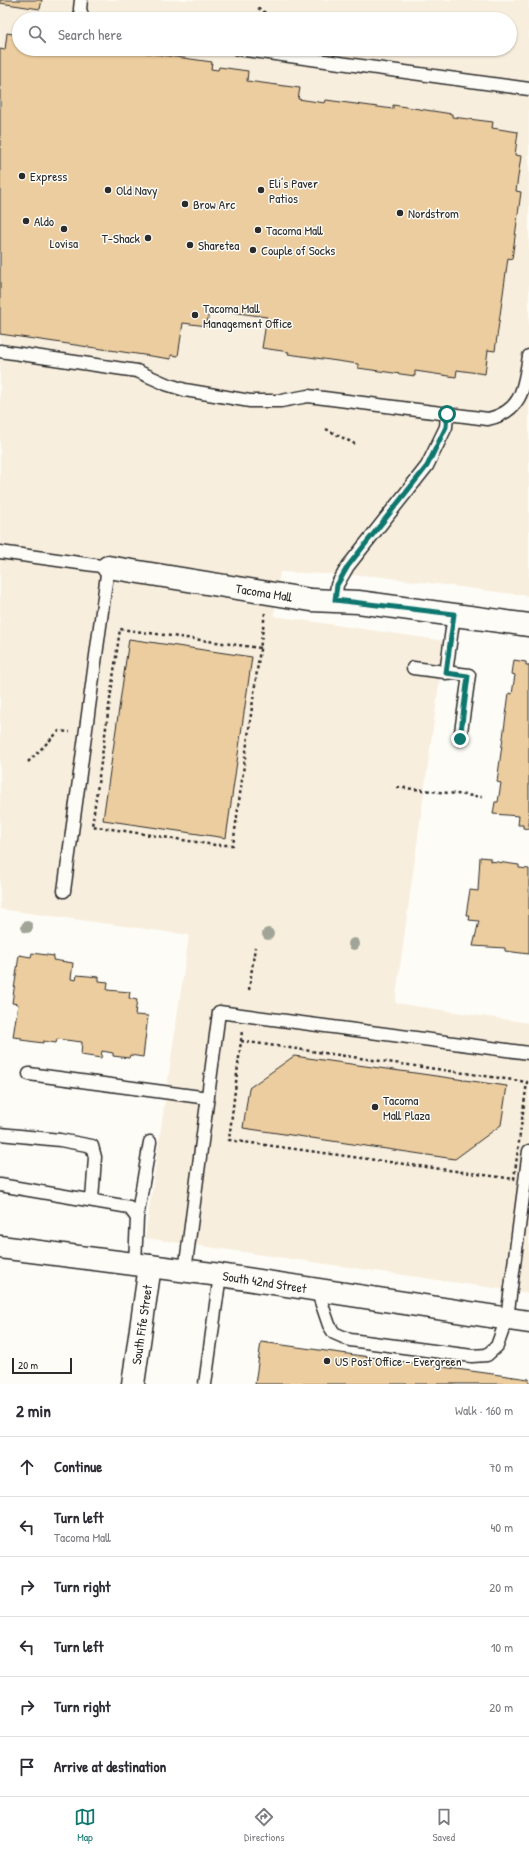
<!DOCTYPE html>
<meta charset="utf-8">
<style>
:root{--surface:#fff;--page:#f7f7f7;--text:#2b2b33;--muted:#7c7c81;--line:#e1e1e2;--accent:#0f766e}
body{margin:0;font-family:"Patrick Hand",sans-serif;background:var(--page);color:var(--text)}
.scale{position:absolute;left:12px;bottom:10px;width:60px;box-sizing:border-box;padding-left:4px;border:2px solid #2b2b2b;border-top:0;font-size:11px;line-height:14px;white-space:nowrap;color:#2b2b2b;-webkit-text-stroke:3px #fdfcf7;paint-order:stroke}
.stop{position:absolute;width:12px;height:12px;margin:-9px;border:3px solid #0f766e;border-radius:50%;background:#fff}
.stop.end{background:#0f766e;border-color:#fff;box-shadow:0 1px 4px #0008}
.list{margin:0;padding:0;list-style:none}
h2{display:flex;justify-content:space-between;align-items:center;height:52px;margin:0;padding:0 16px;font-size:17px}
h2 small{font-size:13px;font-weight:400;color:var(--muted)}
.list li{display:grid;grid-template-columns:26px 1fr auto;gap:12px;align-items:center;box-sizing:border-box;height:60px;padding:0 16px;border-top:1px solid var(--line)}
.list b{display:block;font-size:15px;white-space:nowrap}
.list p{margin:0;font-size:13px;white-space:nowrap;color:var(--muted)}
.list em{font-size:13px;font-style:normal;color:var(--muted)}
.icon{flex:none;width:22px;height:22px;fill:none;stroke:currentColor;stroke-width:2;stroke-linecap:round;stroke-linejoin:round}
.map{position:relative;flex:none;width:529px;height:1384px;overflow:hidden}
.search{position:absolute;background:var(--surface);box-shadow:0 1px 3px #0004;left:12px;right:12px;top:12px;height:44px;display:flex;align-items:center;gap:10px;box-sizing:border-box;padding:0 14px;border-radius:22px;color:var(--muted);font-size:15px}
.sheet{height:412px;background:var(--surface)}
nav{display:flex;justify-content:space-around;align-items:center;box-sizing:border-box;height:56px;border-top:1px solid var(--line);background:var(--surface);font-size:11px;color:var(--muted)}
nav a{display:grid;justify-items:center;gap:2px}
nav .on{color:var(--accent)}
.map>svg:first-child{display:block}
</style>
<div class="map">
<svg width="529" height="1384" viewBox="0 0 529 1384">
<rect width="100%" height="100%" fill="#fdfcf7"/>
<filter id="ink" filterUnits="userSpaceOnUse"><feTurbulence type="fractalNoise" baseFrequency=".025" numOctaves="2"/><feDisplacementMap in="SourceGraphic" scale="8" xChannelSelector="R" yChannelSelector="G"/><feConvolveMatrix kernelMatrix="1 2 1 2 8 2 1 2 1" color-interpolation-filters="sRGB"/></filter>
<g filter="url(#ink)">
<path fill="#f8eedd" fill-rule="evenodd" d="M0,0h529v596l-154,-20 -95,-4 -6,44 171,25 -50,362 134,20v270l-384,-55 44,-303 -189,-26zM19,19h491v30h-491z"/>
<path fill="#eccd9f" stroke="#2b2b2b" d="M0,0h42l-2,9 -40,-6z
M7,33l12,2v14h100l93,13 -1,7 7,1 1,-3 29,4 -1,10 53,7 -2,11 27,4 1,-3 67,9v-4l59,9v3l41,5 -1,6 26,4 -3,23 6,1 -5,35 5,1 -9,67 -4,-1 -13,93 -7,-1 -3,24 -28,-4 -1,7 -41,-6v5l-57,-8v-4l-70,-10 1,-2 -27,-4 5,-31 -58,-8 -2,17 -24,-3 -5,33 -7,-1v4l-171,-25v-285l5,1z
M129,639l123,18 -26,181 -123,-18z
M514,660l12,2v3h3v164l-6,-1v-3h-5l1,-9 -26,-2 2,-12h3l3,-19 -4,-1 12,-89 3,1 3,-19 -3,-1z
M480,857l10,1v3l29,4v3l10,1v85l-24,-3v-3l-32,-2 6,-25 -10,-1 1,-5h-4l4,-25 8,1z
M32,953l22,3 -1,4 20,3 -2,16 5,1 1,-5 22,2v4l9,1 -1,8 23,2 -1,6 8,2 -2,15 13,1 -5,41 -13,-2 -1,3 -16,-2v-3l-11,-2 -1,7 -20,-3 1,-13 -25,-3 -1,4 -13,-2v2l-22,-3 1,-2 -9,-1 5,-33 -6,-1 7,-48 12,2z
M294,1056l213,30 -6,39 -46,34 -212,-31 6,-40z
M261,1342l268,37v5h-274z"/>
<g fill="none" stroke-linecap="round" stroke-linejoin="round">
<defs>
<path id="lane" d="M81,0l-1,9 3,10
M238,49l291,40
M0,351l137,20 29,13 19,6 65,11h31l27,-5 180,23c35,-8 36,-33 41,-63
M0,552l108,15 -44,324
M335,600l2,-15 11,-19 79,-100 19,-39 1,-13
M413,668l56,7 -9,64
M446,673l8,-59
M29,1074l179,24
M0,1134l60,6 32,6 3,11 -3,43
M0,1185l129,22 8,11 -2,46
M137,1218l13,-76
M185,1271l34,-259 310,41
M317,1290l12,35 5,8 16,7 122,16 15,-1 10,-9 10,-28 22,-167
M205,1384l15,-109"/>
<g id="street">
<path id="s1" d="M108,567l203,33 47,2 171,23"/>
<path id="s2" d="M0,1247l220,28 309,47"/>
<path id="s3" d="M133,1384l17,-118"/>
</g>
</defs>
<use href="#lane" stroke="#2b2b2b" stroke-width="15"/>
<use href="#street" stroke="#2b2b2b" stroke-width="25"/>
<path stroke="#2b2b2b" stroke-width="2.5" stroke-dasharray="3 3" stroke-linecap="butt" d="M258,8l16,11
M326,429l29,15
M260,648l-140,-19 -28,197 123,19h18l32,-232
M28,762l31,-31 11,1
M397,787l85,10
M249,990l6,-43
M241,1041l286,41 -13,97 -285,-39z
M241,1041l1,-11"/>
<use href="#lane" stroke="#fdfcf7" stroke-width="12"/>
<use href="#street" stroke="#fdfcf7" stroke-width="22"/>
</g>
<g fill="#a1a597">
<circle cx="27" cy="927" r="6"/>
<circle cx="268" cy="934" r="6"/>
<circle cx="354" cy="944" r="6"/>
</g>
</g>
<g fill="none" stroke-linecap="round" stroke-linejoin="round" filter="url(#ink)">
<path stroke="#0f766e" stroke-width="5" d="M447,414l-1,13 -19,39 -79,100 -11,19 -2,15 119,14 -8,59 22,3 -8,63"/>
</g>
<g fill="#2b2b2b" stroke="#fdfcf7" stroke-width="1.5">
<circle cx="22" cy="176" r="4"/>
<circle cx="108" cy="190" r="4"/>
<circle cx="261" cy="190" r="4"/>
<circle cx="185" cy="204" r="4"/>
<circle cx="400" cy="213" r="4"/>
<circle cx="26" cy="221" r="4"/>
<circle cx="64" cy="229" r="4"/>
<circle cx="258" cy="230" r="4"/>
<circle cx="148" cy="238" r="4"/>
<circle cx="190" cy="245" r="4"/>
<circle cx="253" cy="250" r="4"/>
<circle cx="195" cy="315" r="4"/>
<circle cx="375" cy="1107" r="4"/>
<circle cx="327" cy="1361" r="4"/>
</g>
<g text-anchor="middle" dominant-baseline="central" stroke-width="3" stroke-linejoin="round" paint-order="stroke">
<g font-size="13" fill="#2b2b2b" stroke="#fdfcf7" text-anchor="start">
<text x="30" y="176">Express</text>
<text x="269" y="183">Eli's Paver<tspan x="269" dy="15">Patios</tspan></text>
<text x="116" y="190">Old Navy</text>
<text x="193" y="204">Brow Arc</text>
<text x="408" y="213">Nordstrom</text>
<text x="34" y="221">Aldo</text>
<text x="266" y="230">Tacoma Mall</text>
<text x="140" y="238" text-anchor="end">T-Shack</text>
<text x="64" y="243" text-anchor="middle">Lovisa</text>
<text x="198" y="245">Sharetea</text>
<text x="261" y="250">Couple of Socks</text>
<text x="203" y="308">Tacoma Mall<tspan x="203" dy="15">Management Office</tspan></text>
<text x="383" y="1100">Tacoma<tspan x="383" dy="15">Mall Plaza</tspan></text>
<text x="335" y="1361">US Post Office - Evergreen</text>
</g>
<g font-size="13" fill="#2b2b2b" stroke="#fdfcf7">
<text stroke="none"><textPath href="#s1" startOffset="158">Tacoma Mall</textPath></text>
<text stroke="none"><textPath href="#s2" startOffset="267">South 42nd Street</textPath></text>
<text stroke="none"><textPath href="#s3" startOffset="60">South Fife Street</textPath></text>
</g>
</g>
</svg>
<div class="scale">20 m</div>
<div class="stop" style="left:447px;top:414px"></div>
<div class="stop end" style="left:460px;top:739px"></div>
<div class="search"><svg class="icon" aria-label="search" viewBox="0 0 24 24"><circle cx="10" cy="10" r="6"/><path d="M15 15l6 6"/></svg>Search here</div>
</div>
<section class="sheet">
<h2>2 min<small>Walk · 160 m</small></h2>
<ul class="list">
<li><svg class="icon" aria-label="ahead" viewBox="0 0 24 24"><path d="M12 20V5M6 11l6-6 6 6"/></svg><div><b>Continue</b></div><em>70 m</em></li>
<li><svg class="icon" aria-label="left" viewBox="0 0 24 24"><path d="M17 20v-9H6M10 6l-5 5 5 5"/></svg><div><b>Turn left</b><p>Tacoma Mall</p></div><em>40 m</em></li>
<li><svg class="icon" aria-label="right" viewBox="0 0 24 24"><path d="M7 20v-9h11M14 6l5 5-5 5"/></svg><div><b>Turn right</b></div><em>20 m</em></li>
<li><svg class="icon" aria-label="left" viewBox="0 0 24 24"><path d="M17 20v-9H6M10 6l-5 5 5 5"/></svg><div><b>Turn left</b></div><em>10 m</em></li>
<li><svg class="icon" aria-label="right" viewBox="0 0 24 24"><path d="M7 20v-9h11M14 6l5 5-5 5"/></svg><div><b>Turn right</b></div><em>20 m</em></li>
<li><svg class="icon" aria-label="arrive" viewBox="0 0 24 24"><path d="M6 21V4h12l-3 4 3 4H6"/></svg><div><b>Arrive at destination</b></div></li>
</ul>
</section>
<nav>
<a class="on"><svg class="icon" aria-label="map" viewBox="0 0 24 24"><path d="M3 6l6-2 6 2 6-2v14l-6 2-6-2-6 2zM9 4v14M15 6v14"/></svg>Map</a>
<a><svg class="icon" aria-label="directions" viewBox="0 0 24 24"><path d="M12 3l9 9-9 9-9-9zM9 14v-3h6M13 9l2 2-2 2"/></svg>Directions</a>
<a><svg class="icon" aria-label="saved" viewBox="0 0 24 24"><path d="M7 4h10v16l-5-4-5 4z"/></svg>Saved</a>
</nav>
